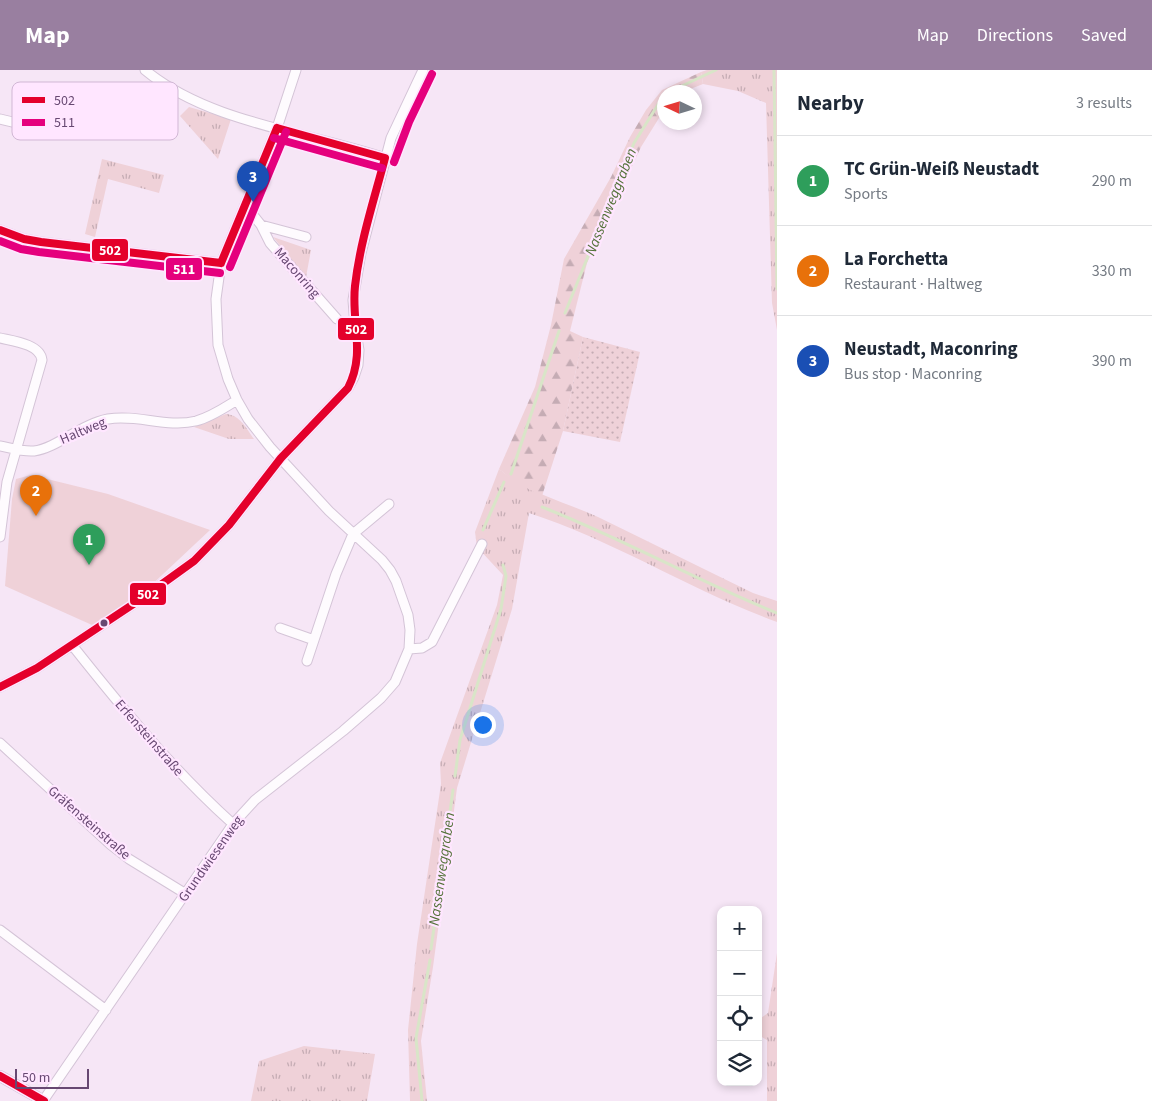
<!DOCTYPE html>
<meta charset="utf-8">
<style>
:root{--surface:#fff;--page:#f2f2f3;--text:#1f2937;--muted:#747a83;--line:#e0e1e3;--accent:#997fa0}
body{margin:0;font-family:"Source Sans 3",sans-serif;background:var(--page);color:var(--text)}
.controls{position:absolute;right:15px;bottom:15px;display:grid;overflow:hidden;border-radius:10px;box-shadow:0 2px 8px #0003}
.controls button{width:45px;height:45px;display:grid;place-items:center;padding:0;border:0;border-bottom:1px solid var(--line);background:var(--surface);color:var(--text);font:25px sans-serif}
.compass{position:absolute;left:657px;top:15px;width:45px;height:45px;border-radius:50%;background:var(--surface);box-shadow:0 2px 8px #0003;rotate:274deg}
.scale{position:absolute;left:15px;bottom:12px;width:74px;box-sizing:border-box;padding-left:5px;border:2px solid #674872;border-top:0;font-size:14px;line-height:18px;white-space:nowrap;color:#674872;-webkit-text-stroke:4px #ffe6ff;paint-order:stroke}
.you{position:absolute;left:482px;top:654px;width:18px;height:18px;margin:-12px;border:4px solid #fff;border-radius:50%;background:#1a73e8;box-shadow:0 0 0 8px #1a73e833}
.badge{display:grid;place-items:center;width:32px;height:32px;border-radius:50%;background:var(--accent);color:#fff;font-size:16px;font-weight:700}
.pin{position:absolute;translate:-50% -41px;filter:drop-shadow(0 1px 2px #0008)}
.pin::after{content:'';position:absolute;top:26px;width:18px;height:15px;background:inherit;clip-path:polygon(0 0,100% 0,50% 100%)}
.list{margin:0;padding:0;list-style:none}
h2{display:flex;justify-content:space-between;align-items:center;height:65px;margin:0;padding:0 20px;font-size:21px}
h2 small{font-size:16px;font-weight:400;color:var(--muted)}
.list li{display:grid;grid-template-columns:32px 1fr auto;gap:15px;align-items:center;box-sizing:border-box;height:90px;padding:0 20px;border-top:1px solid var(--line)}
.list b{display:block;font-size:19px;white-space:nowrap}
.list p{margin:0;font-size:16px;white-space:nowrap;color:var(--muted)}
.list em{font-size:16px;font-style:normal;color:var(--muted)}
.icon{flex:none;width:28px;height:28px;fill:none;stroke:currentColor;stroke-width:2;stroke-linecap:round;stroke-linejoin:round}
.map{position:relative;flex:none;width:777px;height:1031px;overflow:hidden}
header{display:flex;align-items:center;gap:30px;box-sizing:border-box;height:70px;padding:0 25px;background:var(--accent);color:#fff}
header strong{font-size:24px}
nav{display:flex;gap:28px;margin-inline-start:auto;font-size:18px}
main{display:flex}
aside{flex:1;background:var(--surface)}
.map>svg:first-child{display:block}
</style>
<header>
<strong>Map</strong>
<nav><a>Map</a><a>Directions</a><a>Saved</a></nav>
</header>
<main>
<div class="map">
<svg width="777" height="1031" viewBox="0 0 777 1031">
<defs>
<pattern id="grass-tufts" width="24" height="20" patternUnits="userSpaceOnUse" patternTransform="scale(1.25)"><rect width="24" height="20" fill="#efd1d8"/><path d="M3 7l-1-3M5 7V3M7 7l1-3M15 17l-1-3M17 17v-4M19 17l1-3" fill="none" stroke="#c5acb4"/></pattern>
<pattern id="forest-firs" width="22" height="20" patternUnits="userSpaceOnUse" patternTransform="scale(1.25)"><rect width="22" height="20" fill="#efd1d8"/><path d="M5 1l3.5 6h-7zM16 11l3.5 6h-7z" fill="#c5acb4"/></pattern>
<pattern id="garden-dots" width="8" height="8" patternUnits="userSpaceOnUse" patternTransform="scale(1.25)"><rect width="8" height="8" fill="#efd1d8"/><path d="M2 2h.1M6 6h.1" fill="none" stroke="#c5acb4" stroke-width="1.8" stroke-linecap="round"/></pattern>
</defs>
<rect width="100%" height="100%" fill="#f6e6f6"/>
<path fill="url(#grass-tufts)" d="M707,0h70v260l-5,-27 -6,-200 -28,-12 -35,-7 -2,-12z
M189,37l42,12 -13,40 -38,-43z
M102,89l62,16 -5,18 -51,-14 -13,58 -10,-3z
M273,167l38,13 -5,27z
M226,344c14,1 20,14 28,25h-25l-35,-12z
M499,399c32,26 64,32 99,48 52,25 103,51 155,76l24,8v21c-85,-31 -162,-81 -248,-109l-17,96 -55,179 -24,179 -12,74 6,60h-17l-2,-71 9,-86 24,-160 -1,-21 57,-158 6,-30 -26,-28 -2,-15z
M777,883v148h-10v-61l-9,-5v-15l10,-7z
M304,976l71,8 -8,47h-116l8,-40z"/>
<path fill="url(#forest-firs)" d="M701,2l2,12 -20,8h-19v18l-23,37 -54,116 -17,68 13,6 -20,94 -21,65 -27,-14 -16,-13 36,-82 16,-62 13,-66 47,-82 19,-40 16,-27 16,-20z"/>
<path fill="url(#garden-dots)" d="M583,267l57,15 -20,90 -57,-11z"/>
<path fill="#efd1d8" d="M31,405l77,19 102,36 -65,61 -53,34 -87,-39 7,-87 4,-20z"/>
<g fill="none" stroke-linecap="round" stroke-linejoin="round">
<path stroke="#d9e5c8" stroke-width="3" d="M774,0l3,219
M669,22l47,-22
M565,243l69,-170 30,-48
M511,404l48,-143
M542,437c80,31 155,74 235,106
M483,460l21,-48
M455,706l5,-36 41,-131 5,-33 -3,-11
M431,879l22,-159
M422,1031l-6,-63 14,-78"/>
<defs>
<path id="minor" d="M145,0c64,53 163,62 240,88
M0,49l63,15
M245,135l16,20 9,18 67,76
M261,155l45,12
M0,160l24,9 17,3 180,21
M0,268c13,3 40,6 42,22l-35,122 -7,55
M0,376c11,2 22,6 34,5 23,-3 47,-27 74,-32 29,-5 59,9 88,2 15,-4 28,-13 41,-21
M280,558l34,12
M72,575c50,63 101,125 161,179
M409,579l13,-1 10,-6 50,-98
M307,591l29,-87 17,-40 36,-30
M0,617l37,-19 35,-23 72,-48 50,-36 35,-36 52,-67 67,-70 6,-11 4,-12 1,-15 -4,-23 -2,-27 8,-47 30,-115 32,-68
M0,673l111,102 18,14 57,35
M0,860l106,80
M43,1031l190,-277 22,-24 88,-69 38,-33 14,-16 14,-33 1,-19 -2,-15 -12,-34 -6,-11 -8,-10 -53,-49 -59,-64 -22,-28 -11,-19 -9,-21 -10,-34 -2,-46 5,-36 56,-135 19,-58"/>
<path id="tertiary" d="M0,1006l44,25"/>
</defs>
<use href="#minor" stroke="#d4c4d7" stroke-width="11"/>
<use href="#tertiary" stroke="#d4c4d7" stroke-width="12"/>
<use href="#minor" stroke="#fefbfe" stroke-width="9"/>
<use href="#tertiary" stroke="#fefbfe" stroke-width="10"/>
<defs>
<path id="bus-1" d="M277,58l108,30
M0,160l24,9 17,3 180,21
M221,193l56,-135
M0,617l37,-19 107,-71 50,-36 35,-36 52,-67 67,-70c18,-35 3,-65 7,-102 5,-44 19,-86 30,-128
M0,1006l44,25"/>
<path id="bus-2" d="M274,68l108,30
M394,92l15,-40 23,-48
M0,171l21,8 18,3 181,21
M230,197l56,-135"/>
</defs>
<use href="#bus-1" stroke="#ffe6ff" stroke-width="11"/>
<use href="#bus-2" stroke="#ffe6ff" stroke-width="11"/>
<use href="#bus-1" stroke="#e4002b" stroke-width="8"/>
<use href="#bus-2" stroke="#e5007d" stroke-width="8"/>
</g>
<circle fill="#674872" stroke="#ffe6ff" stroke-width="2" cx="104" cy="553" r="4.5"/>
<g text-anchor="middle" dominant-baseline="central" stroke-width="4.5" stroke-linejoin="round" paint-order="stroke">
<g font-size="14" fill="#674872" stroke="#ffe6ff">
<text transform="translate(297 203) rotate(49)">Maconring</text>
<text transform="translate(83 361) rotate(-23)">Haltweg</text>
<text transform="translate(149 668) rotate(49)">Erfensteinstraße</text>
<text transform="translate(89 753) rotate(41)">Gräfensteinstraße</text>
<text transform="translate(211 789) rotate(-55)">Grundwiesenweg</text>
</g>
<g font-size="15" font-style="italic" fill="#537239" stroke="#ffe6ff">
<text transform="translate(611 132) rotate(-68)">Nassenweggraben</text>
<text transform="translate(442 799) rotate(-82)">Nassenweggraben</text>
</g>
</g>
<rect x="12" y="12" width="166" height="58" rx="8" fill="#ffe6ff" stroke="#d1b7d5" stroke-width="1"/>
<rect x="22" y="27" width="23" height="6" fill="#e4002b"/>
<rect x="22" y="49" width="23" height="7" fill="#e5007d"/>
<g font-size="14" fill="#674872">
<text x="54" y="35">502</text>
<text x="54" y="57">511</text>
</g>
<g stroke="#ffe6ff" stroke-width="2">
<rect x="91" y="168" width="38" height="24" rx="5" fill="#e4002b"/>
<rect x="165" y="187" width="38" height="24" rx="5" fill="#e5007d"/>
<rect x="337" y="247" width="38" height="24" rx="5" fill="#e4002b"/>
<rect x="129" y="512" width="38" height="24" rx="5" fill="#e4002b"/>
</g>
<g font-size="14" text-anchor="middle" font-weight="bold" fill="#fff">
<text x="110" y="185">502</text>
<text x="184" y="204">511</text>
<text x="356" y="264">502</text>
<text x="148" y="529">502</text>
</g>
</svg>
<div class="controls">
<button>+</button>
<button>−</button>
<button><svg class="icon" aria-label="locate" viewBox="0 0 24 24"><circle cx="12" cy="12" r="6"/><path d="M12 2v4M12 18v4M2 12h4M18 12h4"/></svg></button>
<button><svg class="icon" aria-label="layers" viewBox="0 0 24 24"><path d="M12 4l9 5-9 5-9-5zM3 14l9 5 9-5"/></svg></button>
</div>
<svg class="compass" viewBox="-18 -18 36 36"><path d="M0-13l5 13h-10z" fill="#e53935"/><path d="M0 13l5-13h-10z" fill="#747a83"/></svg>
<div class="scale">50 m</div>
<div class="you"></div>
<div class="pin badge" style="left:89px;top:495px;background:#2e9e5b">1</div>
<div class="pin badge" style="left:36px;top:446px;background:#e8710a">2</div>
<div class="pin badge" style="left:253px;top:132px;background:#1a4fb4">3</div>
</div>
<aside>
<h2>Nearby<small>3 results</small></h2>
<ul class="list">
<li><span class="badge" style="background:#2e9e5b">1</span><div><b>TC Grün-Weiß Neustadt</b><p>Sports</p></div><em>290 m</em></li>
<li><span class="badge" style="background:#e8710a">2</span><div><b>La Forchetta</b><p>Restaurant · Haltweg</p></div><em>330 m</em></li>
<li><span class="badge" style="background:#1a4fb4">3</span><div><b>Neustadt, Maconring</b><p>Bus stop · Maconring</p></div><em>390 m</em></li>
</ul>
</aside>
</main>
